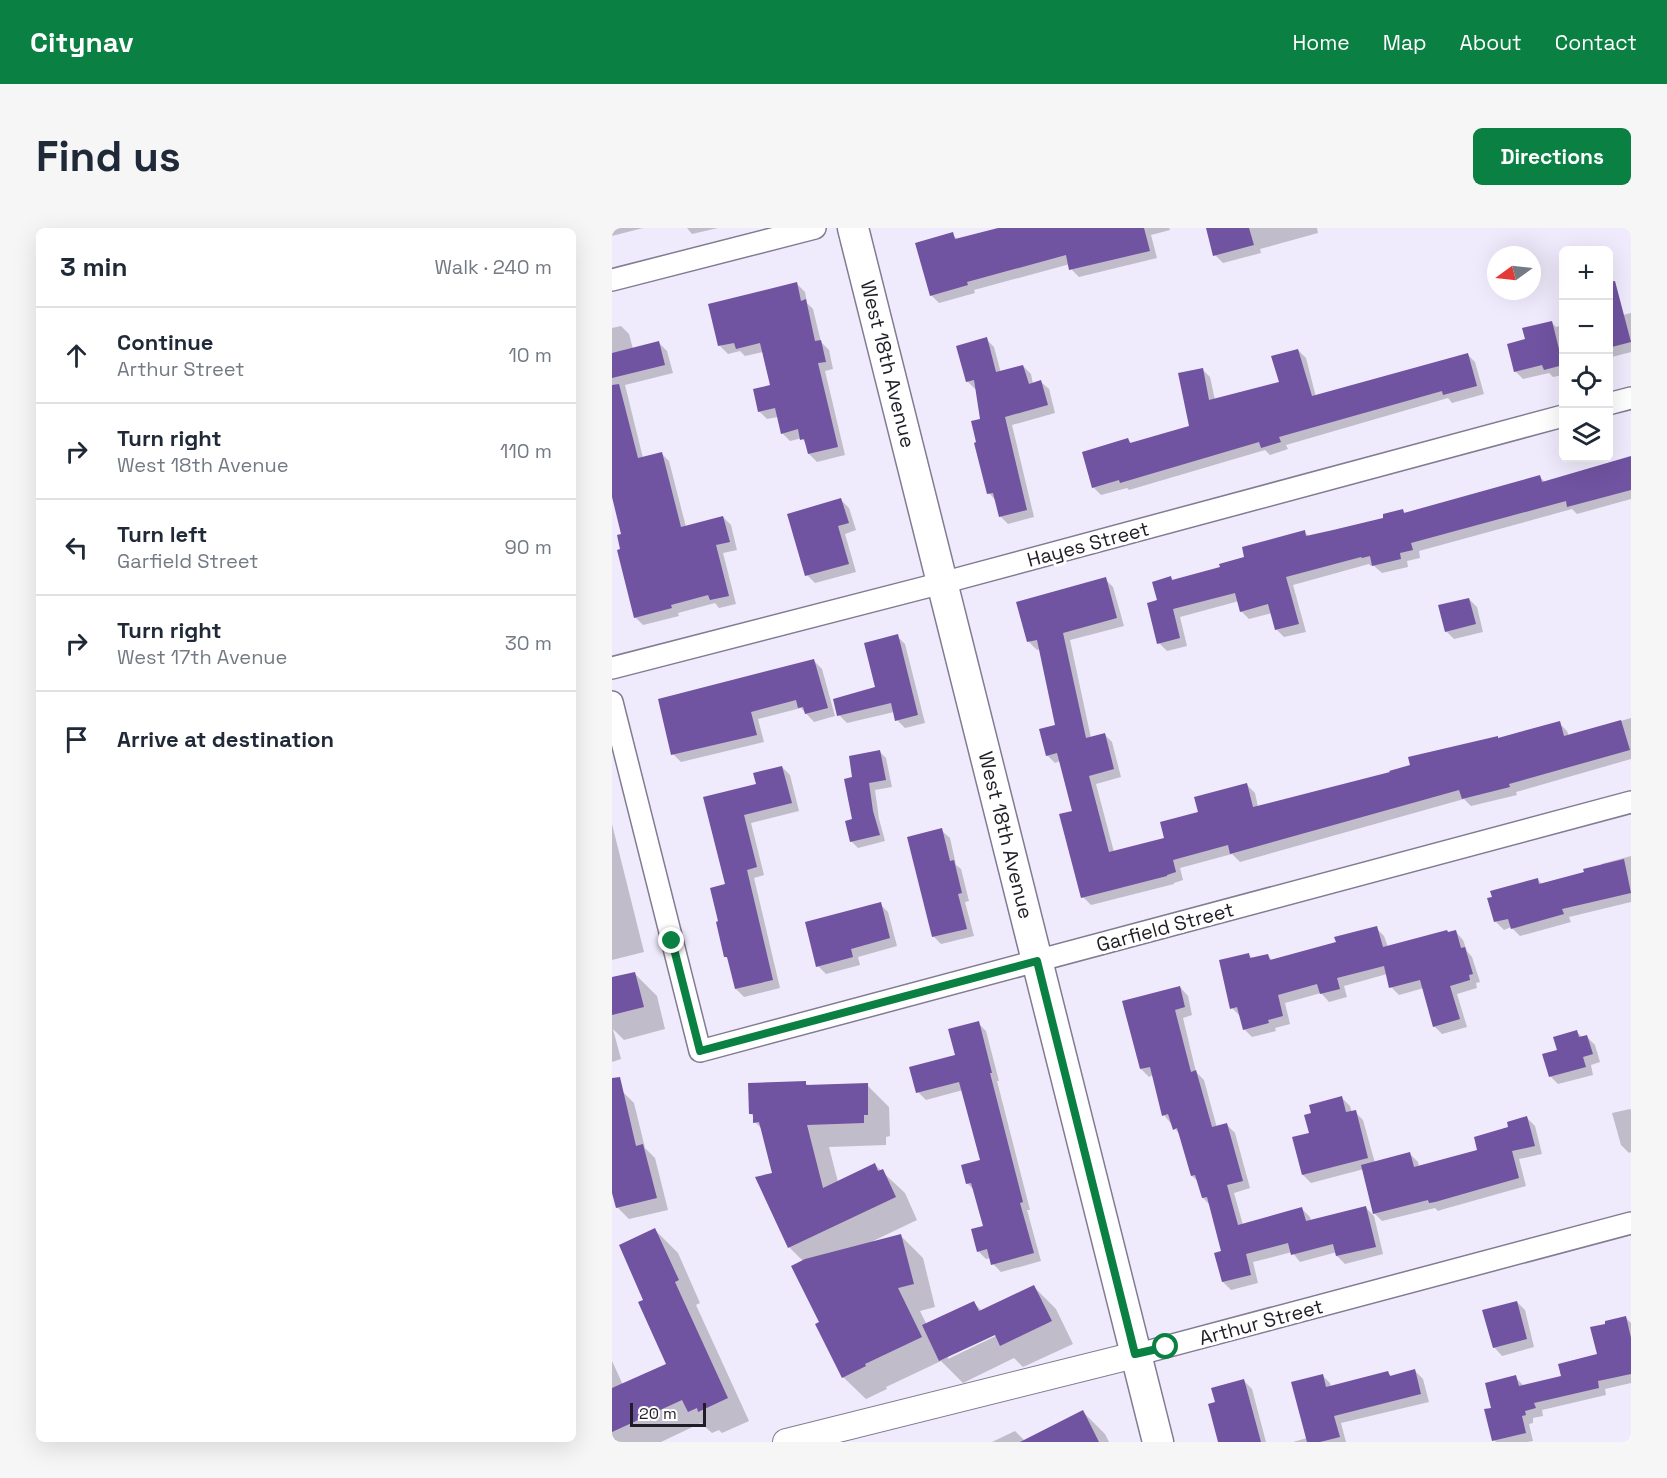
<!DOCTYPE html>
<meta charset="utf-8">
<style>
:root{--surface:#fff;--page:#f6f6f7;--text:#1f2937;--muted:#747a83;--line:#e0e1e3;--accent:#0b8043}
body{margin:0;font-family:"Space Grotesk",sans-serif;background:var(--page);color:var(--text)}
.controls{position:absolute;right:18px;top:18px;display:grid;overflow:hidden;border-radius:9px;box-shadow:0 6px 24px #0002}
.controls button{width:54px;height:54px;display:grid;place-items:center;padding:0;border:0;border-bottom:2px solid var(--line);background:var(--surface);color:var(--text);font:30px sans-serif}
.compass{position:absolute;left:875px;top:18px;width:54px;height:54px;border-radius:50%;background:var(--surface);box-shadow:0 6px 24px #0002;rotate:255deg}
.scale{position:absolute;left:18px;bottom:15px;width:76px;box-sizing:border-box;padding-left:6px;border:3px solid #201d26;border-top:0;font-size:16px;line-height:21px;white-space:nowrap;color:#201d26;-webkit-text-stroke:4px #fff;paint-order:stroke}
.stop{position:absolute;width:18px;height:18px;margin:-14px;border:4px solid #0b8043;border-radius:50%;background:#fff}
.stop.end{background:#0b8043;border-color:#fff;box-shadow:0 2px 6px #0008}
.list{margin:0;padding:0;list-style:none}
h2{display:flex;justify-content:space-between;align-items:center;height:78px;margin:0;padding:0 24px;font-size:26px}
h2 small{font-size:20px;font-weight:400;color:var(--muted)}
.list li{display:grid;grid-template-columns:39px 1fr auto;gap:18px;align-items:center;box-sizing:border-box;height:96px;padding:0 24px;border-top:2px solid var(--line)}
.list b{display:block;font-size:22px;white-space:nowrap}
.list p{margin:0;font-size:20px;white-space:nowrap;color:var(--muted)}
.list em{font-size:20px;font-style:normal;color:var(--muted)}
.icon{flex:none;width:33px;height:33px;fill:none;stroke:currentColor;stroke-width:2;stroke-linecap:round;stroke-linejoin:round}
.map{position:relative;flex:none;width:1019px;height:1214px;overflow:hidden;border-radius:9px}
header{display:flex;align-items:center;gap:36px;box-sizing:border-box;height:84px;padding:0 30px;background:var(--accent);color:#fff}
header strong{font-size:28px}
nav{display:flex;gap:33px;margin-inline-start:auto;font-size:21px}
.intro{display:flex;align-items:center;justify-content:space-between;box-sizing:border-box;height:144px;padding:0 36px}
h1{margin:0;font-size:42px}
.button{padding:15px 27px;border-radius:9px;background:var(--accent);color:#fff;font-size:21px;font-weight:700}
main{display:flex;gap:36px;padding:0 36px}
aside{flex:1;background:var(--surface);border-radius:9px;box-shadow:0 6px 24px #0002}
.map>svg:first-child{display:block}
</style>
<header>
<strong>Citynav</strong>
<nav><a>Home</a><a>Map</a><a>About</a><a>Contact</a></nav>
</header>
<div class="intro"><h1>Find us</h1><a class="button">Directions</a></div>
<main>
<aside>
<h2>3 min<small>Walk · 240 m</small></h2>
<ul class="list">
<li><svg class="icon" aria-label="ahead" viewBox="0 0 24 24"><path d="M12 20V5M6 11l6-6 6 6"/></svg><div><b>Continue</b><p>Arthur Street</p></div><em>10 m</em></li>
<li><svg class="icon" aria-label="right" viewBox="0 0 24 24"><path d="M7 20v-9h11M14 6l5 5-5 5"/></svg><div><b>Turn right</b><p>West 18th Avenue</p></div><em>110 m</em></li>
<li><svg class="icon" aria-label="left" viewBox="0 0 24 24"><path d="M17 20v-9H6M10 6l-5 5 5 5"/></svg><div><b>Turn left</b><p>Garfield Street</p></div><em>90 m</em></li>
<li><svg class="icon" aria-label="right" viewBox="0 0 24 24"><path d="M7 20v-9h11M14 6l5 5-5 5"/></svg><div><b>Turn right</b><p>West 17th Avenue</p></div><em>30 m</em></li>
<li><svg class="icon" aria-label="arrive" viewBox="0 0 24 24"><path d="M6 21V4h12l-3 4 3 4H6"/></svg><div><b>Arrive at destination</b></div></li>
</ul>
</aside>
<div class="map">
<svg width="1019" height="1214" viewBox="0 0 1019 1214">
<rect width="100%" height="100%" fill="#f0ebfc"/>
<path fill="#0003" fill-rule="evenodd" d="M0,0h31l-31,8z
M75,0h31l-26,6z
M392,0h165l1,2 -19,5 6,23 -78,19 -8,-8 -1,-5 -96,26 1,3 -36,10 -8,-8 21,-61 6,6z
M595,0h110l1,5 -58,16 1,4 -38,10 -8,-8z
M185,56l8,8 2,11 6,6 8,33 8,8 4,19 -8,2 20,84 -28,7 -8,-8 -2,-9 -5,-7 -12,3 -8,-8 -4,-16 -11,2 -8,-8 12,-25 -8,-34 -18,4 -5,-5 -12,3 -8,-8z
M996,85l7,4 16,-4v39l-23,6z
M940,95l4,4 7,-2v50l-10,2 -4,-4 -26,6 -8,-8 11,-31z
M9,98l8,8 4,15 26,-6 8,8 6,22 -48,12 18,73 18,-5 8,8 17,66 37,-10 8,8 6,25 -14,3 13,51 -17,4 -4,-5 -37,10 1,3 -36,9 -8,-8 -13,-67 1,-15 -11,-42v-165z
M374,111l8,8 7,26 22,-7 8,8 2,10 8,-2 8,7 6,24 -43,12 22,92 -26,7 -8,-8 -4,-15 -7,-8 -11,-50 4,-23 -5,-32 -2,1 -8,-8z
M686,122l8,8 10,39 151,-43 8,8 9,32 -32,9 -4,-5 -162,47 2,4 -18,6 -5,-5 -136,40 -2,-2 -26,7 -8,-8 35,-47 4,4 59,-17 11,-58 8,8 5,23 65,-17z
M1019,230v41l-54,15 -5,-5 -153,42 1,7 -13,3 1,6 -26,6 -9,-8 -2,1 -2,-2 -76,21 13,47 -22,5 -8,-8 -4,-16 -23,6 -8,-8 -2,-10 -59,16 7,29 -20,5 -8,-8v-42l12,-23 3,3 48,-12 82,-37 6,5 75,-18 18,-8 3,3 133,-38 6,6z
M229,272l8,8 7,22 -11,4 11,38 -41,11 -8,-8z
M493,351l8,8 11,39 -54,14 21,98 13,-4 8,8 9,35 -25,7 18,68 52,-13 34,-25 47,-29 8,8 3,14 133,-34 108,-34 60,-16 8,8 2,5 62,-18v41l-115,33 1,3 -46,11 -7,-7 -224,63 -8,-8 -52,14 3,12 -9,3v1l-83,21 -8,-8 -9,-85 -14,-51 -5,2 -8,-8 9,-29 -16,-77 -3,1 -8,-8z
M857,371l8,8 6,25 -29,7 -8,-8z
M285,408l8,8 20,79 -20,5 -8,-8 -3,-8 -47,11 -8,-8 38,-27z
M202,433l8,8 13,47 -21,6 -13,-14 -43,11 6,23 -83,20 -8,-8z
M268,524l6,6 6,29 -17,3 4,29 6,22 -27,7 -7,-7 2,-20 1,-42z
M170,539l8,8 9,36 -48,12 13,52 -10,3 26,110 -36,9 -8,-8 -7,-29 -4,-4 2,-71 -22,-86 53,-14z
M0,596l32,128 -32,8z
M329,602l9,8 6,27 5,4 8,32 -4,1 9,34 -33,8 -8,-8z
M1019,628v46l-62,15 2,5 -51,14 -9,-9 -7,3 -8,-8 41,-43 6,6 43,-12 16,-7 -1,-2z
M268,676l8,8 9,34 -39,11 2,8 -34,9 -8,-8z
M764,700l8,8 4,11 67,-16 8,9 4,11 5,6 8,25 -4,1 1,5 -20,6 10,33 -25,7 -8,-8 -10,-38 -25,7 -8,-8 -4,-13 -43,12 3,11 -18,5 -8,-9 -36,10 5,21 -15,4 1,3 -24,6 -8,-8 -4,-13 -8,-8 16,-54 5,5 15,-3 4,4 66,-17z
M22,745l23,23 8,33 -41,11 -11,-11 8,30 -9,3v-83z
M568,759l8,9 4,19 -9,3 13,54 8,8 13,48 10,-3 8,8 15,55 -16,5 9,32 59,-16 8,8 1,4 55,-13 8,8 9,38 -38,10 -8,-8v-4l-37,10 -8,-10 -39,10 5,21 -27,7 -8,-8 -7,-28 7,-1 -13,-48 -7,-7 -4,-16 -7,-6 -11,-40 -17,-21 -11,-40 -4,2 -8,-8z
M366,795l8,8 13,50h-2l33,129h-3l14,51 -40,11 -8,-8 -2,-6 -5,1 -8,-8 7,-24 -10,-36 -8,-8 15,-22 -19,-71 -37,10 -8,-8 38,-36z
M965,804l6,6 4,-1 8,8 5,17 -9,3 2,10 -35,9 -8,-8 9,-25z
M193,855l4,3 58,-1 22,22 1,29 -4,1v8l-57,2 9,35 37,-17 30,28 12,27 -46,22 30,-6 22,22 12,49 -15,4 7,14 46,-23 9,9 52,-24 22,22 17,35 -50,23 -9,-9 -51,25 -22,-22 -55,26 1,2 -21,10 -23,-22 -22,-54 -18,-62 -13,-13 -33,-70 16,-4 -11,-45 -7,-7v-4l-5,-5zM389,1102l1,3 -54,26v-3z
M10,863l12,12 11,45 10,10 13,52 -39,9 -12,-12 -5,-20v-94z
M730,870l8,8 2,7 3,-1 8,8 12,43 35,-9 8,8 1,5 60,-16 48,-33 8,8 7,28 -23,5 7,27 -82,23 -6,2 -3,-3 -53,13 -8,-8 -10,-44 -53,14 -8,-8 8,-41z
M1018,881l1,1v42l-2,1 -8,-8 -9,-32z
M43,1002l23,23 22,50 -4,2 53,116 -27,12 -3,-3 -7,3 -11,-10 -40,19h-49v-81l11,24 45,-21 -23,-63z
M905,1074l8,8 9,37 -32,9 -8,-9z
M1014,1090l5,5v60l-26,6 1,6 -64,15 1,6 -10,2v5l-4,1 4,17 -6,1h-31l-2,-2 -2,-31 23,-32 9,9 38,-9 36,-22z
M803,1143l8,8 6,23 -88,21 5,19h-53l14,-4 15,-63 8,8 1,4 57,-14 4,4z
M632,1153l8,8 14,53h-46l-4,-39z
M471,1184l22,22 4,8h-117l23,-11 10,10z"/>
<path fill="#7053a1" d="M386,0h146l6,23 -81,19 -3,-15 -99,27 1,3 -38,11 -15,-53 38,-11 2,7z
M594,0h43l5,17 -41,11z
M1003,53l16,61 -23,6v-66z
M185,54l4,19 5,-2 9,42 6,-1 5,22 -8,1 20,84 -30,7 -4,-15 -4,1 -2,-11 -17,5 -6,-26 -17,4 -5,-23 17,-4 -10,-42 -24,6 -2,-6 -16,3 -10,-42z
M940,93l11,44 -19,5 -2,-5 -28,7 -7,-28 18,-5 -3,-11z
M375,109l9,35 27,-7 6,19 12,-4 7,25 -43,12 22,93 -28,7 -6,-24 -6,1 -13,-51 2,-1 -5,-21 9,-2 -6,-39 -8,2 -10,-36z
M47,113l6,24 -53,13v-25z
M686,121l14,47 156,-43 9,33 -34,9 -1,-4 -163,46 2,5 -20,6 -2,-6 -139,41 -1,-3 -27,8 -10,-36 46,-14 2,5 59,-17 -11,-53 25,-5 6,32 70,-18 -8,-26z
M7,156l19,74 24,-6 19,75 42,-11 7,26 -14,3 13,51 -19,4 -2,-5 -37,10 1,3 -38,10 -17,-68 3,-1 -3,-14 4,-1 -9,-37v-112z
M1019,228v34l-64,17 -1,-6 -155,42 2,7 -13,3 1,6 -29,7 -2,-10 -8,2 -1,-1 -75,20 13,47 -24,6 -7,-26 -28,8 -5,-19 -62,16 7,29 -23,6 -10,-41 10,-3 -5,-18 19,-6 1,4 48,-13 -1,-3 25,-7 -2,-10 63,-17 1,6 27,-6 50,-12v-4l20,-5 1,4 136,-38 2,7z
M229,270l8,25 -11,3 11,38 -44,12 -18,-62z
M494,349l11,41 -54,15 23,105 19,-5 9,36 -25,7 20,76 55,-14 -4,-16 38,-10 -4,-15 53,-14 6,24 137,-35 -1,-1 21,-6 -2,-8 90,-21v2l62,-17 4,15 57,-16 9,30 -121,34 1,3 -48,12 -3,-9 -229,64 -2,-9 -55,15 3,12 -9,3v1l-86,22 -22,-84 13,-3 -15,-58 -11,3 -7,-27 16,-4 -18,-85 -10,2 -11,-40z
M857,370l7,26 -31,8 -7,-27z
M286,406l20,81 -23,6 -4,-18 -54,13 -4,-17 42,-12 -11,-44z
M202,431l14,49 -23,6 -2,-7 -5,1 -2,-8 -45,12 6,23 -86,20 -13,-56z
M268,522l6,30 -17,3 4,28 7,24 -30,7 -5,-21 7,-2 -8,-40 8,-2 -3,-21z
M170,538l10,37 -48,12 13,52 -10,3 26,110 -38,9 -8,-32h-3l-8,-35 2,-1 -8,-33 15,-4 -22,-87 53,-13 -3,-11z
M330,600l8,33 4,-1 8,33 -4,1 9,35 -35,8 -25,-100z
M1012,631l7,34 -69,16 2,5 -53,15 -3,-10 -14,3 -7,-24 5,-1 -2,-6 48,-13 1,6 45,-12 -1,-3z
M269,674l9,36 -39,11 2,8 -37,10 -11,-45z
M765,698l6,21 64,-17 1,2 8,-2 5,18 4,-1 8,27 -4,1 1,5 -20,6 10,33 -27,8 -13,-47 -31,8 -5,-22 -47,12 3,11 -20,5 -3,-10 -39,11 5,21 -15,4 1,3 -26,7 -6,-23 -7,2 -11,-49 30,-7 1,5 18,-4 2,6 66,-18 -2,-5z
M23,744l9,35 -32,8v-38z
M568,758l5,21 -10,3 16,62 5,-2 16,57 15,-4 16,58 -16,4 11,40 64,-18 4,14 60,-15 10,41 -40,9 -3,-12 -42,11 -3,-12 -42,11 5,21 -29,7 -8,-29 7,-2 -14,-54 -5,1 -7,-23 -4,1 -14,-48 -4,2 -5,-16 -6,2 -12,-49 -10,2 -18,-68z
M367,793l13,52h-2l33,129 -3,1 14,50 -43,12 -4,-16 -10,3 -6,-23 12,-3 -12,-43 -5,1 -5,-19 19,-5 -21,-78 -43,11 -7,-26 46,-12 -7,-26z
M965,802l2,7 8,-2 6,19 -10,3 3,10 -37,10 -7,-23 15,-4 -4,-13z
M8,849l16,69 7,-2 14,54 -41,10 -4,-15v-115z
M194,853v4l62,-2v32h-4v8l-57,2 16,63 52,-25 3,8 5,-2 13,28 -108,51 -33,-71 17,-4 -13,-51 -6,1v-9h-4l-1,-31z
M730,868l4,16 10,-2 12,48 -66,17 -10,-38 17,-4 -5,-18 7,-2 -2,-8z
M915,888l8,30 -23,5 7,27 -84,24 -6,1 -1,-3 -55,14 -12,-49 49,-13 4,15 63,-17 -3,-13 34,-10 -1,-5z
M43,1000l24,52 -4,2 53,116 -30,14 -1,-4 -9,4 -6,-12 -70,32v-44l54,-24 -28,-62 5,-2 -24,-55z
M289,1006l13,50 -16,4 24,49 -57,27 1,2 -24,12 -27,-54 4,-2 -28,-56 14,-7z
M422,1057l18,36 -52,25 -5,-11 -56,26 -17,-36 52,-24 5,10z
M905,1073l10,38 -34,9 -11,-38z
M1014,1088l5,22v36l-33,7 1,7 -65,15 2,5 -11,3 1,4 -4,1 4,17 -34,8 -8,-32 7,-1 -6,-25 31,-8 3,11 42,-10 -3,-12 39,-10 -7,-27 15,-3v-3z
M803,1141l6,25 -87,22 6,21 -20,5h-13l-16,-60 32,-8 3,13 62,-16 2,5z
M632,1151l17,63h-43l-10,-38 7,-2 -4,-14z
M471,1182l16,32h-79z"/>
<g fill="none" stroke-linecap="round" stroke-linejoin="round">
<defs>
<path id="minor" d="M0,52l203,-52
M996,176l23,-6
M0,440l330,-85 621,-167
M0,474l88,349 931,-249
M523,1127l496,-132"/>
<path id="tertiary" d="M174,1214l349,-87"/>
<path id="secondary" d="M241,0l305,1214"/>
</defs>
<use href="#minor" stroke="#827b93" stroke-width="24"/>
<use href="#tertiary" stroke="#827b93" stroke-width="28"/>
<use href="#secondary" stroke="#827b93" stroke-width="33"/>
<use href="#minor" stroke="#fff" stroke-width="21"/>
<use href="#tertiary" stroke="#fff" stroke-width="26"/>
<use href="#secondary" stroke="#fff" stroke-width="30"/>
</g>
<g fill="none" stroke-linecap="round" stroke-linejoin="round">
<path stroke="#0b8043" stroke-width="8" d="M60,713l28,110 337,-90 98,393 31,-7"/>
</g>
<g text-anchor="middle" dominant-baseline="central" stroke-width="6" stroke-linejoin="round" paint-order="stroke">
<g font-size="20" fill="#201d26" stroke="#fff">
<text transform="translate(276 136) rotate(76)">West 18th Avenue</text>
<text transform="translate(476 316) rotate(-15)">Hayes Street</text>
<text transform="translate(394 607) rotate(76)">West 18th Avenue</text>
<text transform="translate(553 699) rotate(-15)">Garfield Street</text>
<text transform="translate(649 1094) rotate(-15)">Arthur Street</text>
</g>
</g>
</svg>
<div class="controls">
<button>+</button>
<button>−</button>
<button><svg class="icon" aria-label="locate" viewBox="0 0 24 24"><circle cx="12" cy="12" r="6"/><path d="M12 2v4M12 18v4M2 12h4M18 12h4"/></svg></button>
<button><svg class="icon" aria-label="layers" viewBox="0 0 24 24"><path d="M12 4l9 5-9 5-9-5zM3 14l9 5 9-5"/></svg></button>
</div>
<svg class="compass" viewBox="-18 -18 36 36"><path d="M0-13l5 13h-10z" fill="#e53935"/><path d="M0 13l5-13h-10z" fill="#747a83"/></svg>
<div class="scale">20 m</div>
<div class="stop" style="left:554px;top:1119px"></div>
<div class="stop end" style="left:60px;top:713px"></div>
</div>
</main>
